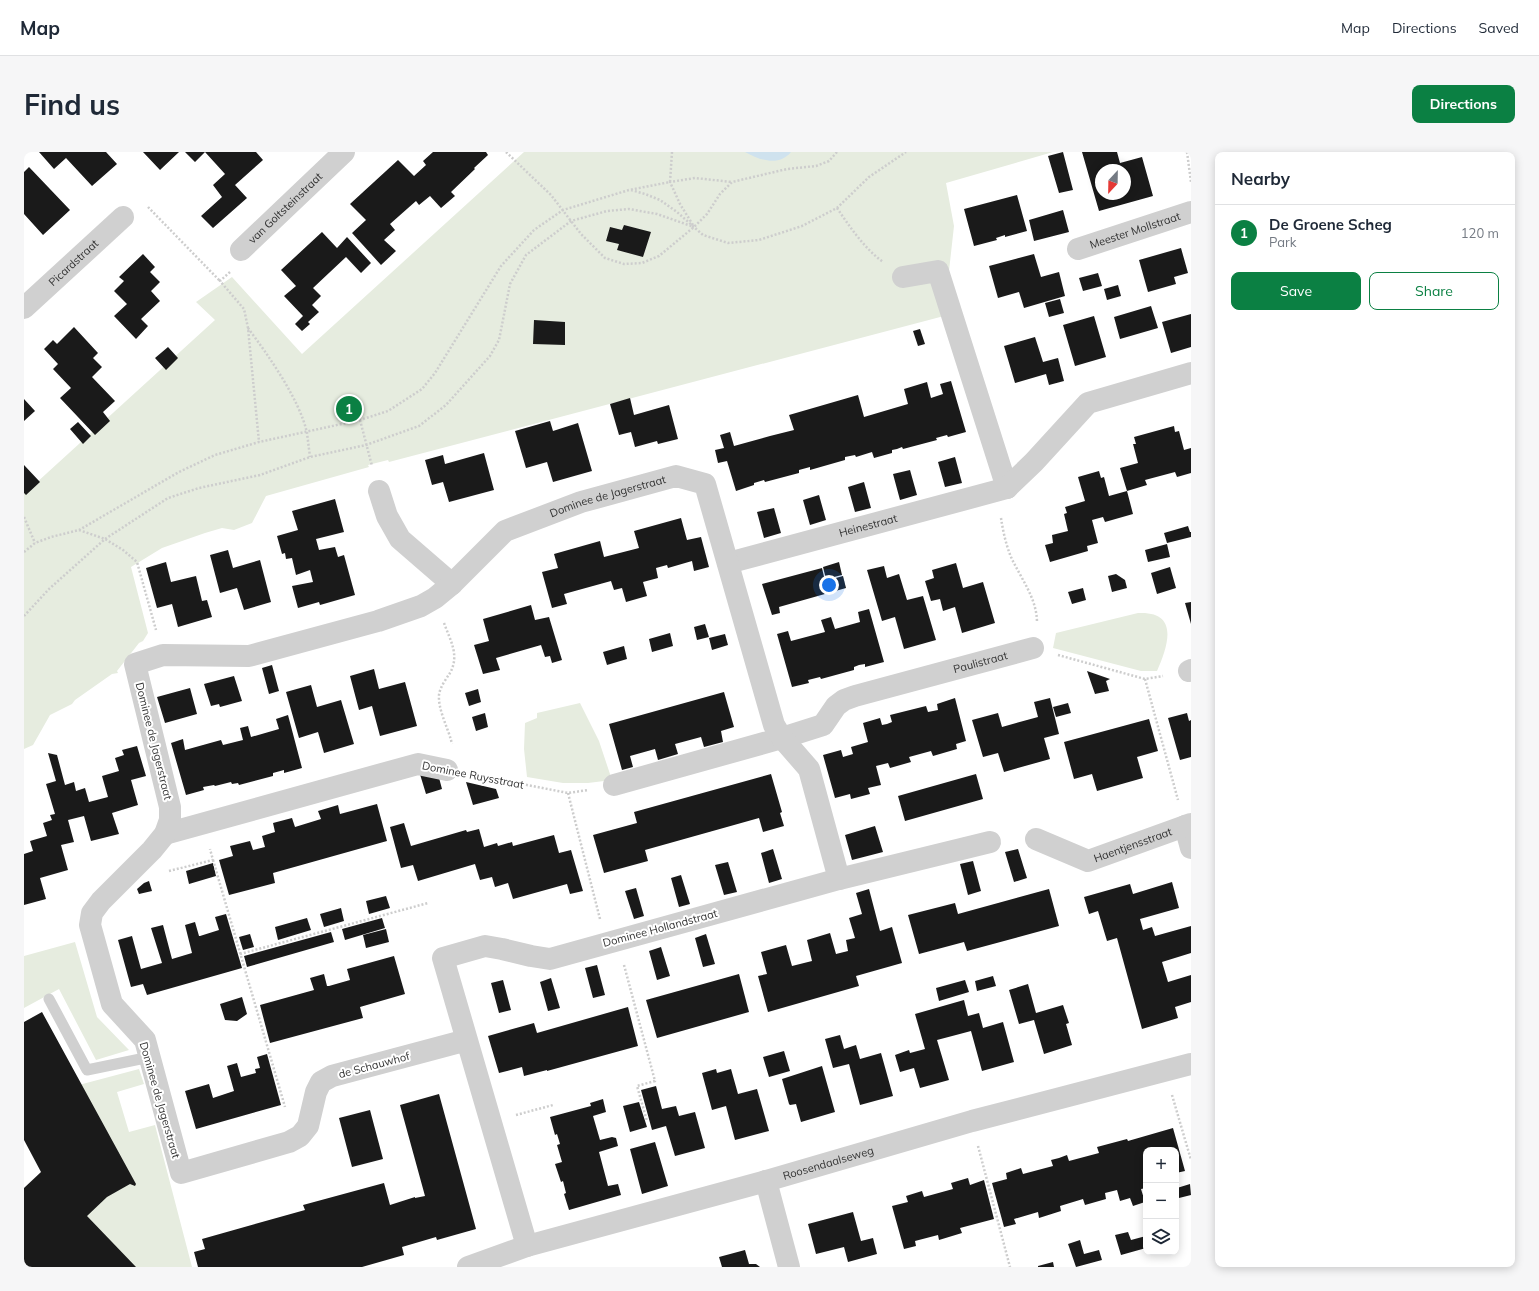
<!DOCTYPE html>
<meta charset="utf-8">
<style>
:root{--surface:#fff;--page:#f6f6f7;--text:#1f2937;--muted:#747a83;--line:#e0e1e3;--accent:#0b8043}
body{margin:0;font-family:Mulish,sans-serif;background:var(--page);color:var(--text)}
.controls{position:absolute;right:12px;bottom:12px;display:grid;overflow:hidden;border-radius:8px;box-shadow:0 2px 10px #0003}
.controls button{width:36px;height:36px;display:grid;place-items:center;padding:0;border:0;border-bottom:1px solid var(--line);background:var(--surface);color:var(--text);font:20px sans-serif}
.compass{position:absolute;left:1071px;top:12px;width:36px;height:36px;border-radius:50%;background:var(--surface);box-shadow:0 2px 10px #0003;rotate:202deg}
.you{position:absolute;left:805px;top:433px;width:14px;height:14px;margin:-10px;border:3px solid #fff;border-radius:50%;background:#1a73e8;box-shadow:0 0 0 6px #1a73e833}
.badge{display:grid;place-items:center;width:26px;height:26px;border-radius:50%;background:var(--accent);color:#fff;font-size:13px;font-weight:700}
.pin{position:absolute;translate:-50% -50%;border:2px solid #fff;box-shadow:0 1px 4px #0006}
.list{margin:0;padding:0;list-style:none}
h2{display:flex;justify-content:space-between;align-items:center;height:52px;margin:0;padding:0 16px;font-size:17px}
h2 small{font-size:13px;font-weight:400;color:var(--muted)}
.list li{display:grid;grid-template-columns:26px 1fr auto;gap:12px;align-items:center;box-sizing:border-box;height:56px;padding:0 16px;border-top:1px solid var(--line)}
.list b{display:block;font-size:15px;white-space:nowrap}
.list p{margin:0;font-size:13px;white-space:nowrap;color:var(--muted)}
.list em{font-size:13px;font-style:normal;color:var(--muted)}
.actions{display:flex;gap:8px;padding:12px 16px}
.actions a{flex:1;padding:9px 0;border:1px solid var(--accent);border-radius:8px;text-align:center;font-size:14px;color:var(--accent)}
.actions .main{background:var(--accent);color:#fff}
.icon{flex:none;width:22px;height:22px;fill:none;stroke:currentColor;stroke-width:2;stroke-linecap:round;stroke-linejoin:round}
.map{position:relative;flex:none;width:1167px;height:1115px;overflow:hidden;border-radius:8px}
header{display:flex;align-items:center;gap:24px;box-sizing:border-box;height:56px;padding:0 20px;background:var(--surface);border-bottom:1px solid var(--line)}
header strong{font-size:19px}
nav{display:flex;gap:22px;margin-inline-start:auto;font-size:14px}
.intro{display:flex;align-items:center;justify-content:space-between;box-sizing:border-box;height:96px;padding:0 24px}
h1{margin:0;font-size:28px}
.button{padding:10px 18px;border-radius:8px;background:var(--accent);color:#fff;font-size:14px;font-weight:700}
main{display:flex;gap:24px;padding:0 24px}
aside{flex:1;background:var(--surface);border-radius:8px;box-shadow:0 2px 10px #0003}
.map>svg:first-child{display:block}
</style>
<header>
<strong>Map</strong>
<nav><a>Map</a><a>Directions</a><a>Saved</a></nav>
</header>
<div class="intro"><h1>Find us</h1><a class="button">Directions</a></div>
<main>
<div class="map">
<svg width="1167" height="1115" viewBox="0 0 1167 1115">
<rect width="100%" height="100%" fill="#fff"/>
<path fill="#e6ecdf" d="M500,0h529l-107,31 8,43 -10,90 -555,146 -1,-2 -20,5 1,2 -103,29 -14,27 -18,7 -12,-2 -17,5 -43,15 -31,19 17,66 -5,8 -4,2 -22,28 1,2 -6,1 -37,26 -3,4 -22,11 -17,30 -9,4v-255l191,-174 -19,-18 36,-25 70,77z
M1114,461c42,-2 30,33 19,58h-16l-88,-23 3,-15z
M556,551l19,38 13,39 -24,3h-25l-36,-6 -3,-28 1,-26 12,-5v-5z
M51,790l22,75 32,33 -33,10 -37,-71 -35,19v-52z
M115,917l5,15 -27,8 12,40 26,-7 37,142h-118l5,-51 -4,-130z"/>
<path fill="#cfe2ee" d="M721,0h46c-12,15 -32,8 -46,0z"/>
<path fill="#1a1a1a" fill-rule="evenodd" d="M15,0h67l11,12 -25,22 -26,-28 -12,11z
M119,0h36l-19,18z
M161,0h71l7,8 -28,25 12,13 -34,30 -12,-12 21,-19 -9,-12 12,-11 -20,-22 -10,10z
M409,0h53l2,3 -14,13 1,1 -24,23 4,4 -14,12 -11,-12 -11,9 -3,-4 -26,23 5,6 -11,10 12,11 -15,14 -29,-32 14,-13 -16,-16 48,-44 16,16 12,-11 -3,-4z
M1039,0l10,38 -14,3 -11,-37z
M1058,0h35l3,11 22,-6 11,39 -54,15zM1077,18h24v24h-24z
M5,15l41,43 -27,25 -19,-21v-42z
M993,43l10,36 -22,6v-2l-9,3 1,2 -23,6 -10,-37z
M1039,58l6,22 -35,9 -5,-21z
M600,73l27,7 -8,25 -26,-7 2,-6 -13,-3 4,-14 12,3z
M298,80l15,16 10,-11 24,26 -10,10 -15,-16 -33,31 8,8 -9,9 7,7 -11,10 2,2 -8,7 -7,-7 8,-8 -19,-20 12,-10 -15,-16z
M1157,96l7,25 -14,4 2,7 -28,8 -9,-32z
M119,102l12,13 -5,5 10,10 -9,9 9,10 -19,18 7,7 -12,13 -22,-23 13,-12 -13,-13 10,-10 -5,-4z
M1010,102l7,23 18,-5 6,24 -41,12 -5,-16 -21,6 -9,-32z
M1074,121l4,13 -19,5 -4,-13z
M1094,133l3,11 -14,4 -3,-11z
M1036,147l4,14 -15,4 -4,-14z
M1127,154l7,22 -38,11 -6,-22z
M1167,162v33l-20,6 -9,-31z
M1070,164l12,41 -31,9 -12,-41z
M510,168l31,2v23l-32,-1z
M50,175l24,26 -5,5 9,9 -10,10 23,24 -12,11 7,9 -15,14 -35,-37 11,-10 -18,-19 5,-5 -14,-15 9,-9 4,4z
M896,177l5,15 -7,2 -5,-15z
M1011,185l8,25 15,-4 6,23 -15,4 -3,-11 -31,9 -11,-37z
M144,195l10,11 -12,12 -11,-12z
M927,229l15,51 -18,5 -1,-2 -11,3 1,2 -34,9 -1,-2 -5,2 -5,1v3l-18,5 -2,-6 -16,5 -1,-2 -10,2v3l-35,10v-3l-11,3v3l-34,9 -1,-2 -10,3v2l-18,6 -9,-30 -9,2 -3,-13 9,-2 -4,-13 10,-3 4,14 36,-10 24,-6 -5,-15 69,-20 6,22 44,-13 -4,-15 23,-7 4,16 12,-4 -3,-10z
M606,246l4,17 35,-10 9,34 -20,5 -1,-3 -22,6 -4,-15 -12,3 -9,-31z
M0,247l11,12 -11,10z
M526,269l3,10 25,-8 14,48 -39,11 -6,-20 -21,6 -11,-37z
M54,270l13,14 -8,8 -13,-15z
M1150,274l1,6 4,-1 5,19 7,-2v25l-14,4 -2,-5 -30,8 2,5 -20,6 -7,-23 18,-5 -5,-19h3l-2,-7z
M460,301l10,37 -45,12 -6,-20 -11,3 -7,-25 18,-5 2,9z
M931,305l7,26 -17,4 -7,-25z
M0,313l16,17 -14,13 -2,-2z
M886,318l7,25 -17,5 -7,-26z
M1075,319l2,7 3,-1 5,19 18,-5 6,23 -28,8 -2,-5 -11,3 6,23 -11,3 1,5 -38,11 -5,-17 8,-2 -1,-8 16,-4 -4,-17 3,-1 -2,-6 20,-6 -7,-24z
M840,330l7,26 -16,4 -7,-25z
M795,343l7,25 -16,5 -7,-25z
M311,347l9,33 -28,7 3,11 16,-3 3,10 6,-2 11,40 -35,10 -1,-3 -21,6 -6,-22 21,-4 -3,-12 -14,5 -4,-17 -6,1 -1,-6 -3,1 -5,-18 21,-6 -6,-19z
M750,356l7,25 -17,5 -7,-26z
M657,366l6,22 14,-3 8,30 -15,4 -2,-10 -24,7 -1,-3 -11,3 2,10 -15,4 4,14 -21,6 -4,-14 -8,2 -3,-9 -47,13 3,10 -15,4 -10,-36 16,-4 -4,-14 46,-13 4,16 35,-9 -5,-17z
M1164,374l2,6h1v5l-24,6 -3,-10z
M1143,392l3,13 -22,5 -3,-12z
M204,398l5,18 27,-8 11,42 -27,8 -7,-22 -17,5 -10,-38z
M142,410l5,20 25,-6 6,25 5,-1 5,17 -34,10 -6,-23 -15,4 -11,-40z
M815,410l3,13 -16,4 -3,-12z
M932,411l7,25 20,-6 12,41 -33,10 -7,-26 -12,4 -3,-12 -9,2 -6,-20 9,-3 -2,-8z
M860,414l3,12 12,-4 8,26 16,-4 13,44 -32,9 -9,-32 -13,4 -15,-51z
M1146,415l6,21 -19,6 -6,-21z
M798,416l3,13 18,-5 3,12 -67,19 1,6 -8,2 -10,-31z
M1092,422l9,6 2,8 -15,4 -4,-16z
M1059,436l3,12 -14,4 -4,-12z
M1167,450v22l-6,-21z
M507,453l4,15 14,-3 13,43 -10,3 -2,-7 -5,1 -4,-12 -45,13 4,12 -17,4 -9,-29 15,-4 -6,-22z
M845,457l15,53 -19,5v-3l-6,1 -5,2v3l-33,9 -1,-2 -12,3 1,3 -17,4 -15,-53 11,-3 3,10 34,-9 -4,-12 10,-3 4,12 25,-7 -2,-10z
M681,472l4,13 -12,3 -3,-13z
M646,481l3,13 -21,6 -3,-13z
M701,482l3,11 -16,5 -3,-12z
M600,494l3,13 -20,6 -4,-13z
M248,513l7,26 -10,3 -7,-26z
M350,517l5,20 26,-7 12,44 -37,10 -8,-30 -13,4 -9,-34z
M1063,519l23,8 -4,2 3,10 -14,3z
M210,524l8,25 -22,6 -1,-3 -8,2 -7,-22z
M287,533l6,22 24,-7 13,44 -30,9 -6,-21 -19,6 -13,-46z
M166,536l7,26 -32,9 -8,-26z
M454,537l3,13 -12,4 -4,-13z
M700,540l10,35 -13,4 2,11 -19,5 -3,-10 -26,7 3,10 -20,6 -3,-11 -25,7 3,11 -11,3 -13,-46z
M931,546l11,43 -10,3 1,5 -24,7 -2,-5 -22,6 2,5 -21,6 -2,-5 -12,3 5,19 -13,3 2,6 -19,5 -1,-5 -15,4 -12,-43 18,-5 2,7 10,-3 -2,-7 17,-5 -5,-19 17,-5 2,7 5,-1 5,-2 -2,-7 36,-9 2,6 10,-2 -1,-6z
M1026,546l9,36 -15,4 6,21 -46,13 -6,-19 -15,4 -11,-37 26,-7 4,14 36,-10 -4,-15z
M1044,551l3,10 -15,4 -3,-10z
M461,561l3,14 -12,4 -4,-14z
M1163,561l2,8 2,-1v37l-11,3 -12,-42z
M264,563l14,53 -18,5v-3l-11,3v3l-34,9 -1,-2 -6,1 -1,-2 -16,4 -1,-1 -11,2 1,3 -18,5 -15,-52 12,-4 2,11 36,-10 2,5 20,-5 -3,-12 8,-2 3,11 28,-8 -3,-10z
M1125,567l9,32 -21,6 6,21 -46,13 -5,-17 -18,5 -10,-37z
M113,594l9,30 -15,4 7,25 -26,8 7,21 -28,7 -7,-25 -16,4 6,22 -13,3 7,25 -28,8 6,21 -22,6v-51l9,-3 -3,-10 17,-5 -4,-13 9,-3 -2,-5 5,-1 -9,-30 10,-3 -8,-28 9,2 8,30 9,-3 2,9 9,-3 4,14 19,-5 -6,-21 17,-5 -4,-13 9,-3 -2,-5z
M395,619l19,3 4,15 -16,5z
M747,622l11,38 -2,1 4,13 -21,6 -4,-14 -114,32 3,11 -44,12 -11,-38 44,-12 -3,-11z
M952,622l7,25 -78,22 -7,-25z
M442,630l30,7 3,9 -26,7z
M353,652l10,37 -114,32 2,10 -46,12 -10,-35 14,-4 -3,-10 20,-5 3,9 12,-3 -3,-11 13,-4 -2,-9 19,-5 3,9 26,-8 -3,-8 20,-6 2,9z
M380,671l7,23 55,-16 1,2 12,-3 5,18 13,-4 1,3 14,-4 1,4 41,-11 5,18 12,-3 12,41 -13,3 -3,-10 -54,15 -5,-16 -13,4 -3,-10 -12,3 -5,-16 -57,17 -5,-16 -12,3 -11,-41z
M851,674l8,26 -31,8 -7,-25z
M749,697l9,30 -13,4 -8,-30z
M994,697l9,29 -13,4 -9,-30z
M949,709l8,30 -13,4 -8,-31z
M704,710l9,30 -13,3 -9,-30z
M189,711l3,13 -27,8 -3,-13z
M657,723l9,29 -11,3 -8,-29z
M125,729l3,10 -13,3 -2,-5 7,-6z
M1148,730l7,26 -39,11 3,11 9,-3 3,9 36,-10v27l-29,9 6,20 23,-7v27l-16,5 3,11 -36,11 -25,-91 -10,3 -9,-30 -9,3 -5,-17 46,-13 3,10z
M612,736l8,28 -10,3 -9,-28z
M845,737l11,42 12,-4 10,36 -46,13 3,10 -91,26 -10,-36 9,-2 -6,-22 25,-7 6,21 20,-5 -5,-21 23,-7 6,21 12,-3 -2,-11 9,-2 -6,-20 13,-4 -6,-21z
M1025,737l10,37 -92,25 -3,-9 -45,12 -11,-39 47,-12 3,11z
M362,744l4,12 -21,6 -3,-13z
M317,756l3,13 -20,6 -4,-13z
M202,762l16,54 -95,27 -4,-11 -12,3 -13,-47 14,-4 9,33 21,-6 -11,-35 12,-3 9,34 20,-6 -7,-28 10,-3 4,14h1l19,-6 -4,-13z
M283,766l4,12 -33,10 -3,-13z
M358,766l3,10 -40,12 -3,-11z
M362,777l3,13 -23,6 -3,-13z
M307,780l3,10 -87,25 -3,-11z
M226,782l4,13 -11,3 -4,-13z
M682,782l9,30 -12,3 -8,-29z
M637,795l9,29 -13,4 -8,-29z
M370,804l11,38 -45,13 3,11 -93,25 -10,-38 54,-15 -4,-12 14,-4 3,12h2l21,-6 -3,-11z
M573,813l8,30 -12,3 -8,-30z
M715,822l10,38 -92,26 -11,-38z
M969,824l3,10 -19,5 -2,-10z
M527,826l9,30 -12,3 -8,-29z
M479,828l8,30 -12,3 -8,-30z
M941,828l4,12 -30,9 -3,-13z
M1004,832l8,29 27,-8 6,18 -3,1 6,21 -28,9 -10,-34 -15,4 -10,-34z
M218,845l5,17 -10,7 -12,-1 -5,-16z
M940,848l4,16 11,-3 4,15 20,-6 11,40 -32,9 -11,-40 -15,4 -19,5 12,40 -29,8 -6,-20 -14,4 -5,-17 14,-5 1,3 15,-4 -10,-35z
M604,855l10,39 -91,25v-1l-23,6 -2,-9 -23,6 -11,-37 46,-13 3,10z
M18,860l94,172 -1,2 -5,-2 -23,13 -20,19 49,51h-112v-79l17,-16 -17,-32v-118z
M816,883l4,14 12,-4 4,14 21,-6 12,43 -33,9 -11,-41 -16,4 -8,-29z
M760,899l6,20 -21,6 -6,-20z
M243,902l14,51 -85,24 -11,-38 24,-7 4,14 21,-7 -7,-25 10,-3 4,14 15,-4 -1,-4 5,-1 -3,-11z
M798,914l13,46 -34,10 -5,-18 -6,1 -1,-1 -7,-25z
M692,917l1,4 14,-4 7,25 19,-5 12,42 -34,9 -9,-34 -14,4 -10,-37z
M632,934l6,23 14,-3 3,10 16,-4 10,36 -30,8 -9,-30 -14,4 -11,-40z
M415,942l37,135 -39,11 -1,-3 -34,10 2,8 -42,12h-164l-4,-15 11,-3 -3,-10 103,-29 -2,-5 81,-22 6,22 25,-8v1l10,-2 -25,-91z
M579,947l3,13 -13,4 7,24 12,-3 4,1 2,8 -19,6 9,34 10,-2 3,11 -52,15 -5,-16 2,-1 -3,-12 -2,1 -6,-18 7,-2 -5,-17 3,-1 -3,-10 -2,1 -5,-18 41,-11 -1,-3z
M615,950l8,25 -17,5 -7,-26z
M346,958l13,49 -31,8 -13,-49z
M1149,976l12,43 -9,2v-23h-30v38l-5,1 4,13 -12,4 -3,-8 -10,3 -3,-11 -12,3 1,6 -21,6 -2,-6 -23,7 1,5 -22,7 -1,-6 -24,7 2,5 -12,3 -12,-44 15,-4 -1,-6 15,-5 2,6 30,-8 -2,-6 8,-2 8,-3 2,6 30,-8 -2,-6 30,-8 1,2z
M631,990l13,44 -26,8 -12,-45z
M944,1026l2,7 14,-5 10,39 -34,9 2,5 -23,7 -1,-5 -23,6 1,5 -12,3 -12,-43 16,-4 -2,-6 16,-5 2,6 29,-8 -2,-6z
M1166,1032l1,11 -12,3 -2,-10z
M829,1060l8,29 12,-3 4,16 -29,8 -4,-15 -28,7 -8,-30z
M1152,1076l3,10 -3,1z
M1104,1080l3,8 15,-4v12l-25,7 -6,-20z
M1056,1088l4,14 15,-4 3,10 -26,7 -8,-23z
M721,1098l4,14h7l4,3h-38l-3,-10z
M1029,1110l1,5h-16v-1z"/>
<g fill="none" stroke-linecap="round" stroke-linejoin="round">
<path stroke="#cdcdcd" stroke-width="2.5" stroke-dasharray="2 2" stroke-linecap="butt" d="M482,0l45,43 30,39 24,24 19,6 18,-1 17,-7 35,-29 13,-13 13,-20 12,-12 55,-13 29,-3 13,-5 8,-9
M1163,0l4,30
M607,38l14,4 15,6 17,12 26,23 25,8 31,-3 43,-14 35,-18 32,-31 37,-25
M124,55l72,74
M813,56c13,19 27,40 46,54
M669,73l-13,-21 -10,-22 25,-4 37,4
M206,120l-10,9 24,28 4,19 11,114
M224,176c20,27 52,72 59,105 1,8 2,16 3,24
M336,268l12,46
M0,365l11,26
M977,366c2,13 5,27 10,39 10,22 26,41 26,66
M55,378l26,9 18,11 14,12 19,68
M0,400l11,-9 16,-6 28,-7 100,-58 36,-17 44,-13 101,-22 28,-9 34,-22 13,-16 66,-107 33,-36 29,-20 66,-20 41,-8 2,-30
M0,464l25,-27 56,-50 63,-41 31,-10 61,-13 50,-18 56,-12 53,-19 27,-21 44,-49 9,-16 11,-56 16,-29 45,-34 36,-10 22,-2 28,5 37,13
M420,471c6,17 16,32 6,50 -4,6 -10,14 -11,22 -1,14 8,31 12,45l1,4
M1034,503l87,24 18,-3
M1121,527l33,121
M447,622l97,19 20,-3
M544,641l32,126
M189,708l72,247
M145,719l44,-11 -3,-11
M216,802l188,-51
M600,813l31,116 -18,5 10,35
M1148,943l19,65
M492,963l37,-10
M954,994l32,121"/>
<path stroke="#d0d0d0" stroke-width="11" d="M25,847l38,71 63,-13"/>
<g stroke="#d0d0d0" stroke-width="22">
<path id="s1" d="M1054,97l113,-37"/>
<path id="s2" d="M217,98l103,-98"/>
<path d="M879,125l35,-6 69,217"/>
<path id="s3" d="M0,156l99,-91"/>
<path d="M355,339l8,25 13,23 52,45"/>
<path id="s4" d="M704,411l279,-75 27,-26 54,-59 103,-30"/>
<path d="M1165,519l2,-1"/>
<path id="s5" d="M590,633l168,-47 41,-13 13,-19 8,-6 11,-4 178,-48"/>
<path d="M1167,672l-6,2 6,22"/>
<path d="M141,682l253,-70 29,6"/>
<path id="s6" d="M1012,687l52,22 97,-35"/>
<path d="M815,727l151,-37"/>
<path id="s7" d="M443,888l-135,36 -11,6 -5,10 -8,34 -8,10 -11,6 -108,31 -36,-133 -33,-36 -22,-79 2,-12 9,-12 51,-51 13,-16 5,-14v-13l-35,-143 28,-9 86,1 129,-35 43,-15 14,-8 17,-14 53,-53 76,-29 95,-26 29,8 69,241 8,13 27,31 30,110 -289,80 -19,-3 -29,-7 -17,-3 -42,12 84,288"/>
<path d="M742,1029l23,86"/>
<path id="s8" d="M444,1115l59,-21 239,-65 206,-60 219,-57"/>
</g>
</g>
<g text-anchor="middle" dominant-baseline="central" stroke-width="4" stroke-linejoin="round" paint-order="stroke">
<g font-size="11" fill="#333" stroke="#fff">
<text stroke="none"><textPath href="#s2" startOffset="61">van Goltsteinstraat</textPath></text>
<text stroke="none"><textPath href="#s1" startOffset="60">Meester Mollstraat</textPath></text>
<text stroke="none"><textPath href="#s3" startOffset="67">Picardstraat</textPath></text>
<text stroke="none"><textPath href="#s7" startOffset="1416">Dominee de Jagerstraat</textPath></text>
<text stroke="none"><textPath href="#s4" startOffset="145">Heinestraat</textPath></text>
<text stroke="none"><textPath href="#s5" startOffset="392">Paulistraat</textPath></text>
<text transform="translate(130 589) rotate(76)">Dominee de Jagerstraat</text>
<text transform="translate(449 623) rotate(11)">Dominee Ruysstraat</text>
<text stroke="none"><textPath href="#s6" startOffset="104">Haentjensstraat</textPath></text>
<text transform="translate(636 776) rotate(-15)">Dominee Hollandstraat</text>
<text transform="translate(350 913) rotate(-15)">de Schauwhof</text>
<text transform="translate(136 948) rotate(74)">Dominee de Jagerstraat</text>
<text stroke="none"><textPath href="#s8" startOffset="375">Roosendaalseweg</textPath></text>
</g>
</g>
</svg>
<div class="controls">
<button>+</button>
<button>−</button>
<button><svg class="icon" aria-label="layers" viewBox="0 0 24 24"><path d="M12 4l9 5-9 5-9-5zM3 14l9 5 9-5"/></svg></button>
</div>
<svg class="compass" viewBox="-18 -18 36 36"><path d="M0-13l5 13h-10z" fill="#e53935"/><path d="M0 13l5-13h-10z" fill="#747a83"/></svg>
<div class="you"></div>
<div class="pin badge" style="left:325px;top:257px">1</div>
</div>
<aside>
<h2>Nearby<small></small></h2>
<ul class="list">
<li><span class="badge">1</span><div><b>De Groene Scheg</b><p>Park</p></div><em>120 m</em></li>
</ul>
<div class="actions"><a class="main">Save</a><a>Share</a></div>
</aside>
</main>
